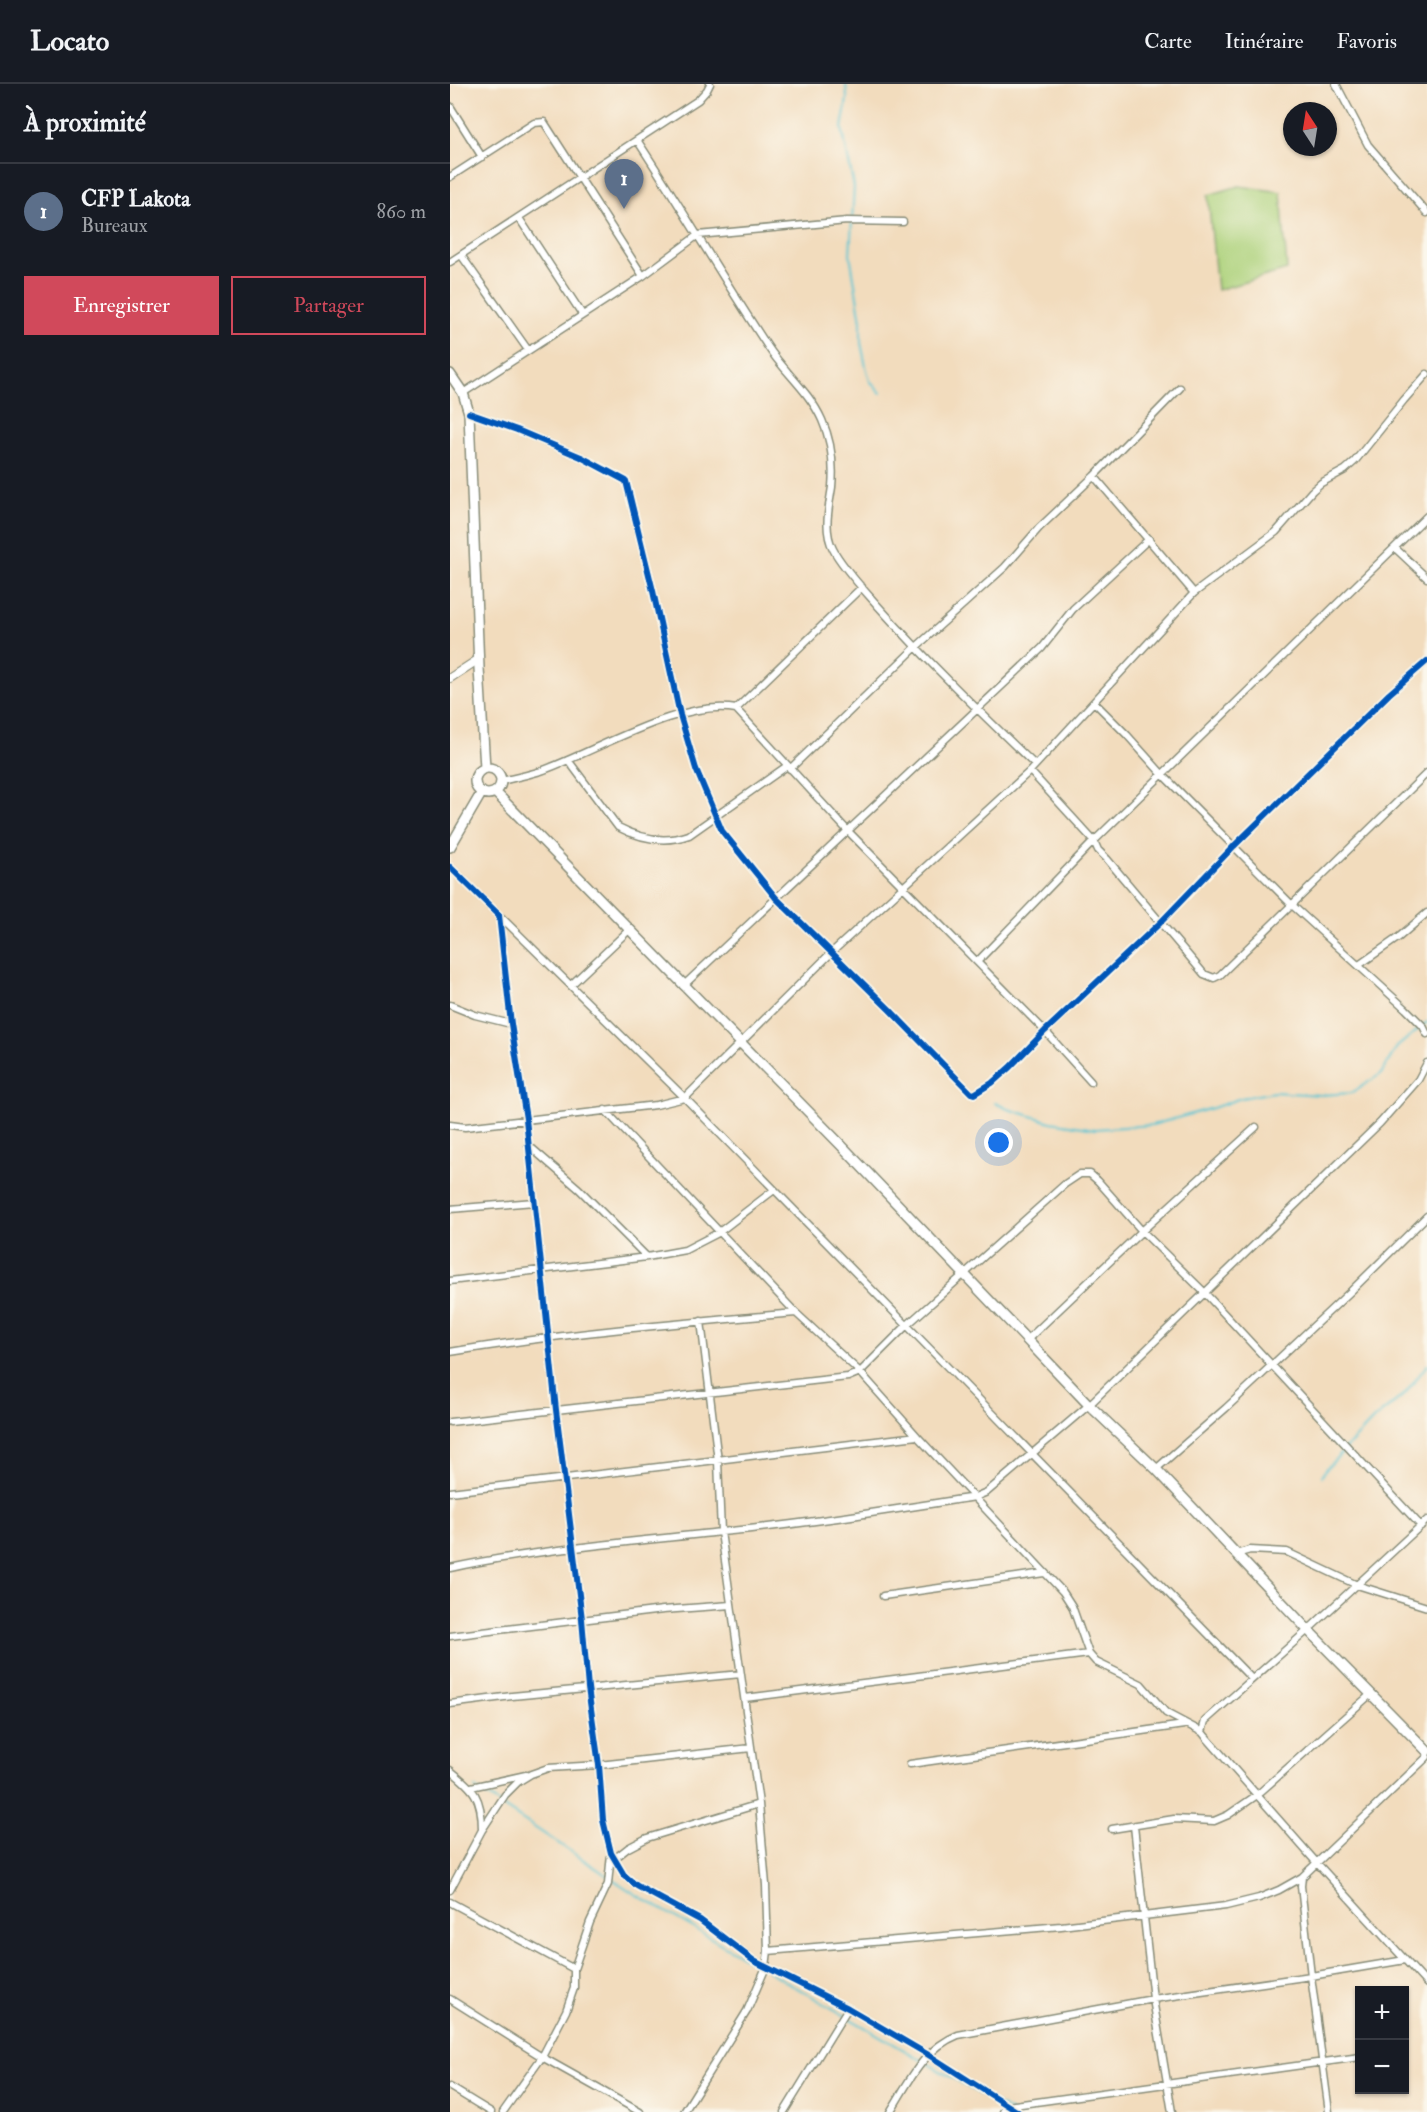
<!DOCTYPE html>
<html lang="fr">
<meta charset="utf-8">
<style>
:root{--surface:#171b24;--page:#20242c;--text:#f1f3f6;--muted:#9ea1a6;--line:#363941;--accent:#d1495b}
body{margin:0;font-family:"IM FELL Double Pica",serif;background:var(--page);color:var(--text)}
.controls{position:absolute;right:18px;bottom:18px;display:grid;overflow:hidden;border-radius:0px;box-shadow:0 2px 4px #0004}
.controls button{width:54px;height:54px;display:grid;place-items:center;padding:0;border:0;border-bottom:2px solid var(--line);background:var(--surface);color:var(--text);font:30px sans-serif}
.compass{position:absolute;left:833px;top:18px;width:54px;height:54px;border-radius:50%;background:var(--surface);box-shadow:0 2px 4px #0004;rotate:348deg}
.you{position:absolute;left:549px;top:1059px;width:21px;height:21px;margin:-15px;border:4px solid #fff;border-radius:50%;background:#1a73e8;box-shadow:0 0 0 9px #1a73e833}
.badge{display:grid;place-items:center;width:39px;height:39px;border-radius:50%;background:var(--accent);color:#fff;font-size:20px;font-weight:700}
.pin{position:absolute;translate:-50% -50px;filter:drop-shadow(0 2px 3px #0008)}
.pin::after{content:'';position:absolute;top:32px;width:21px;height:18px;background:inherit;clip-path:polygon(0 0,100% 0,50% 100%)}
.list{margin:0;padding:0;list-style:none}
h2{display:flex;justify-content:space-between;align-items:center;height:78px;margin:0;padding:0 24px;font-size:26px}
h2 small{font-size:20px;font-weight:400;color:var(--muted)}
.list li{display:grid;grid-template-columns:39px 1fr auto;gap:18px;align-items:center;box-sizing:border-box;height:96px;padding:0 24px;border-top:2px solid var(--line)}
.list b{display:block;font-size:22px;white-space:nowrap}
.list p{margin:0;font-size:20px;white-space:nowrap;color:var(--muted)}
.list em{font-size:20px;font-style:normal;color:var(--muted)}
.actions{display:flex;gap:12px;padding:18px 24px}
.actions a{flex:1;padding:14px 0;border:2px solid var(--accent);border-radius:0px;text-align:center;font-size:21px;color:var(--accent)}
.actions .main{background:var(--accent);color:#fff}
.map{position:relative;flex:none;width:977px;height:2028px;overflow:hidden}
header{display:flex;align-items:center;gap:36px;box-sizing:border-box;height:84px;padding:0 30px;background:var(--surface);border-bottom:2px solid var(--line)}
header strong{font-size:28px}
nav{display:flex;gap:33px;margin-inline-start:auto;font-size:21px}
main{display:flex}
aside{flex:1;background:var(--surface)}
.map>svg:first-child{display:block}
</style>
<header>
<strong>Locato</strong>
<nav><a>Carte</a><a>Itinéraire</a><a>Favoris</a></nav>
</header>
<main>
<aside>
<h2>À proximité<small></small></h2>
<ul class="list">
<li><span class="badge" style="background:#5c6f8a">1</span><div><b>CFP Lakota</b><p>Bureaux</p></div><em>860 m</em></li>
</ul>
<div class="actions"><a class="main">Enregistrer</a><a>Partager</a></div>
</aside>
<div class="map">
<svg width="977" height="2028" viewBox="0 0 977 2028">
<rect width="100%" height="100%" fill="#fbf7ec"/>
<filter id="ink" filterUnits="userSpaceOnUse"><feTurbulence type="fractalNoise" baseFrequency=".0167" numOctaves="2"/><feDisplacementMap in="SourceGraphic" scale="12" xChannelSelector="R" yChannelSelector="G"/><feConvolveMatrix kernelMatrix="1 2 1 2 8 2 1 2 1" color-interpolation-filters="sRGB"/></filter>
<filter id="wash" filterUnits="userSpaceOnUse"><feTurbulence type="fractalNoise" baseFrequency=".008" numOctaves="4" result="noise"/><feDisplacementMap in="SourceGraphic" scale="24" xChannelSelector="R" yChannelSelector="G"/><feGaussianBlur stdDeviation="1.35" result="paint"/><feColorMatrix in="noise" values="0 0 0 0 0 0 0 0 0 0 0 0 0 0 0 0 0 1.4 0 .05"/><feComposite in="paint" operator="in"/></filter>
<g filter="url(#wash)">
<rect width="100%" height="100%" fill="#f2dcbd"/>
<path fill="#add27b" stroke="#668858" stroke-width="1.5" d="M789,102l42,6 6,78 -70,20 -9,-95z"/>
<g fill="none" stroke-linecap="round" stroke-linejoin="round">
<path stroke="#5ac5d3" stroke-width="2" d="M396,0l1,15 -5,29 12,59 -4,67 11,67v22l5,24 4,14 11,12
M545,1019l13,6 43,13 44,7 57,-4 61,-17 28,-10 33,-6 47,3 30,-2 30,-19 16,-27 30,-25
M872,1392l4,-7 48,-50 31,-25 22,-29
M25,1704l160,106 112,65
M318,1887l243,141"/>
</g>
</g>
<g filter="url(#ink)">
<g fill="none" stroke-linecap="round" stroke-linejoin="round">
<defs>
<path id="minor" d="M886,0l32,61 59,68
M0,22l32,51
M187,56c45,68 86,139 131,207 17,26 41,44 54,73 9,20 12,45 10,67 -3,20 -9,43 1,62 9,18 32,42 45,57 50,56 103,107 157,159
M0,93l84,-54 10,-1 99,154
M69,134l63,96
M11,171l67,95
M0,178l248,-162 9,-10 3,-6
M13,309l180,-117 55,-41 149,-14 56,1
M19,329l48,17 64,27 45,24 27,110 27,124 16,54 26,62 54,67 113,111 82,84 3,1 18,-11 18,-16 35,-36 115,-108 74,-77 155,-152 38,-33
M644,392l100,117
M945,464l32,30
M644,618l33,33 35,39 130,131 114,104 17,17 4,8
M286,625l126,-122
M118,676l50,67c23,12 46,17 71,8l98,-69
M340,685l125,-121 90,-81 34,-39 55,-52 86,-88
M580,687l64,70 4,9 9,9 97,115 10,4 6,-3 207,-202
M51,697c13,-3 27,-6 40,-10 54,-19 139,-72 195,-62l111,121 198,201 46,51
M0,783l49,48 12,109 15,95 30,291 26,209 6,69 11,77 4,55 8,33 13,22 13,11 63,34 54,41 94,47 79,46 91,58
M50,832l185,182 567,581
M527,878l117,-121 333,-325
M909,881l40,-28 28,-24
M121,901l58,-55
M233,902l359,-338 31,-39 76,-70
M0,921l25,10 36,9
M155,1026l191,203 64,59 57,64 146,156 9,14 17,48 7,8 45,22 25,29 36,19 4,5 110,125 111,122
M0,1041l15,2 191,-22 29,-7 146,-145 199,-182 164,-178 82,-61 36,-41 9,-8 24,-13 10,-9 49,-61 23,-26
M78,1061l51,44 68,68
M0,1125l84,-7
M0,1197l197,-24 38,-7 33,-17 56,-43
M577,1256l115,-109 114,-104
M0,1268c114,-19 230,-29 346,-39
M0,1338l398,-45 12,-5 46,-46 159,-142 15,-10h10l8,7 44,50 62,61 217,234
M706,1385l70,-61 125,-117 76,-75
M0,1408l467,-56
M786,1470l14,-4 37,2 70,33 70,22
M0,1484c89,-19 181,-26 271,-36 85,-8 169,-22 254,-35l12,-5 102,-87 291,-282 38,-43 9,-17
M433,1512l161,-23
M0,1552l213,-26 68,-5
M295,1614l344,-44
M0,1620l62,-8 229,-22
M752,1648l3,-11 103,-91 119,-110
M460,1680l274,-39
M0,1686c24,19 32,27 32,59
M21,1703l55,-12
M684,1742l19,173 19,113
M662,1745l62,-10 40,2 14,-6 29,-20 114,-101
M164,1775l14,-11 19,-10 112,-34
M0,1806l32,-60 23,-35 13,-13 13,-8 17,-6 51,-3 152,-17
M0,1818l124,67
M318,1867l293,-25 165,-20 33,-8 20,-8 23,-13
M0,1915l92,58 98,55
M0,2003l41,25
M53,2028l39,-55 24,-46 8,-23v-19l16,-47 18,-38 3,-30
M234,2028l63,-101 19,-44 2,-16 -2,-66 -7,-81 -38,-272 -3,-71 -17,-140
M334,2028l64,-104
M440,2028c19,-30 33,-63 68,-77l195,-36 158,-23 -10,-90 1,-9 125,-120
M553,2028l4,-6 353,-49
M879,2028l-18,-136 94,-16"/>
<path id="tertiary" d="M0,594l29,-19"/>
<path id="secondary" d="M0,290l13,19 6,20 10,255 6,100
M25 697a13 13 0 1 1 26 0a13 13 0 1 1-26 0Z
M45,708l345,352 249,261 67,64 152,161 119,121
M0,763l32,-55"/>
</defs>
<use href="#minor" stroke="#888c78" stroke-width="9"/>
<use href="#tertiary" stroke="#888c78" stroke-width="10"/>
<use href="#secondary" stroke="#888c78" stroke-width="12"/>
<use href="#minor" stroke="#fff" stroke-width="6"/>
<use href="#tertiary" stroke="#fff" stroke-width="8"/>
<use href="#secondary" stroke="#fff" stroke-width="9"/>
<defs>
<path id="cycleway" d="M19,329l48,17 64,27 45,24 27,110 27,124 16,54 26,62 54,67 113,111 82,84 3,1 18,-11 18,-16 35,-36 115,-108 74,-77 155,-152 38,-33
M0,783l49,48 12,109 15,95 30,291 26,209 6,69 11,77 4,55 8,33 13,22 13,11 63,34 54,41 94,47 79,46 91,58"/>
</defs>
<use href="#cycleway" stroke="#fbf7ec" stroke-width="10"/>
<use href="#cycleway" stroke="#0057b8" stroke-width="6"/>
</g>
</g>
</svg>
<div class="controls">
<button>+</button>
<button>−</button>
</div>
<svg class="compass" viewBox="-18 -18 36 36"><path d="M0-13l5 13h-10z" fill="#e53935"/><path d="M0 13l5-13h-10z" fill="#9ea1a6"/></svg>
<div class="you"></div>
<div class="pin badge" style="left:174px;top:125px;background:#5c6f8a">1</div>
</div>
</main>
